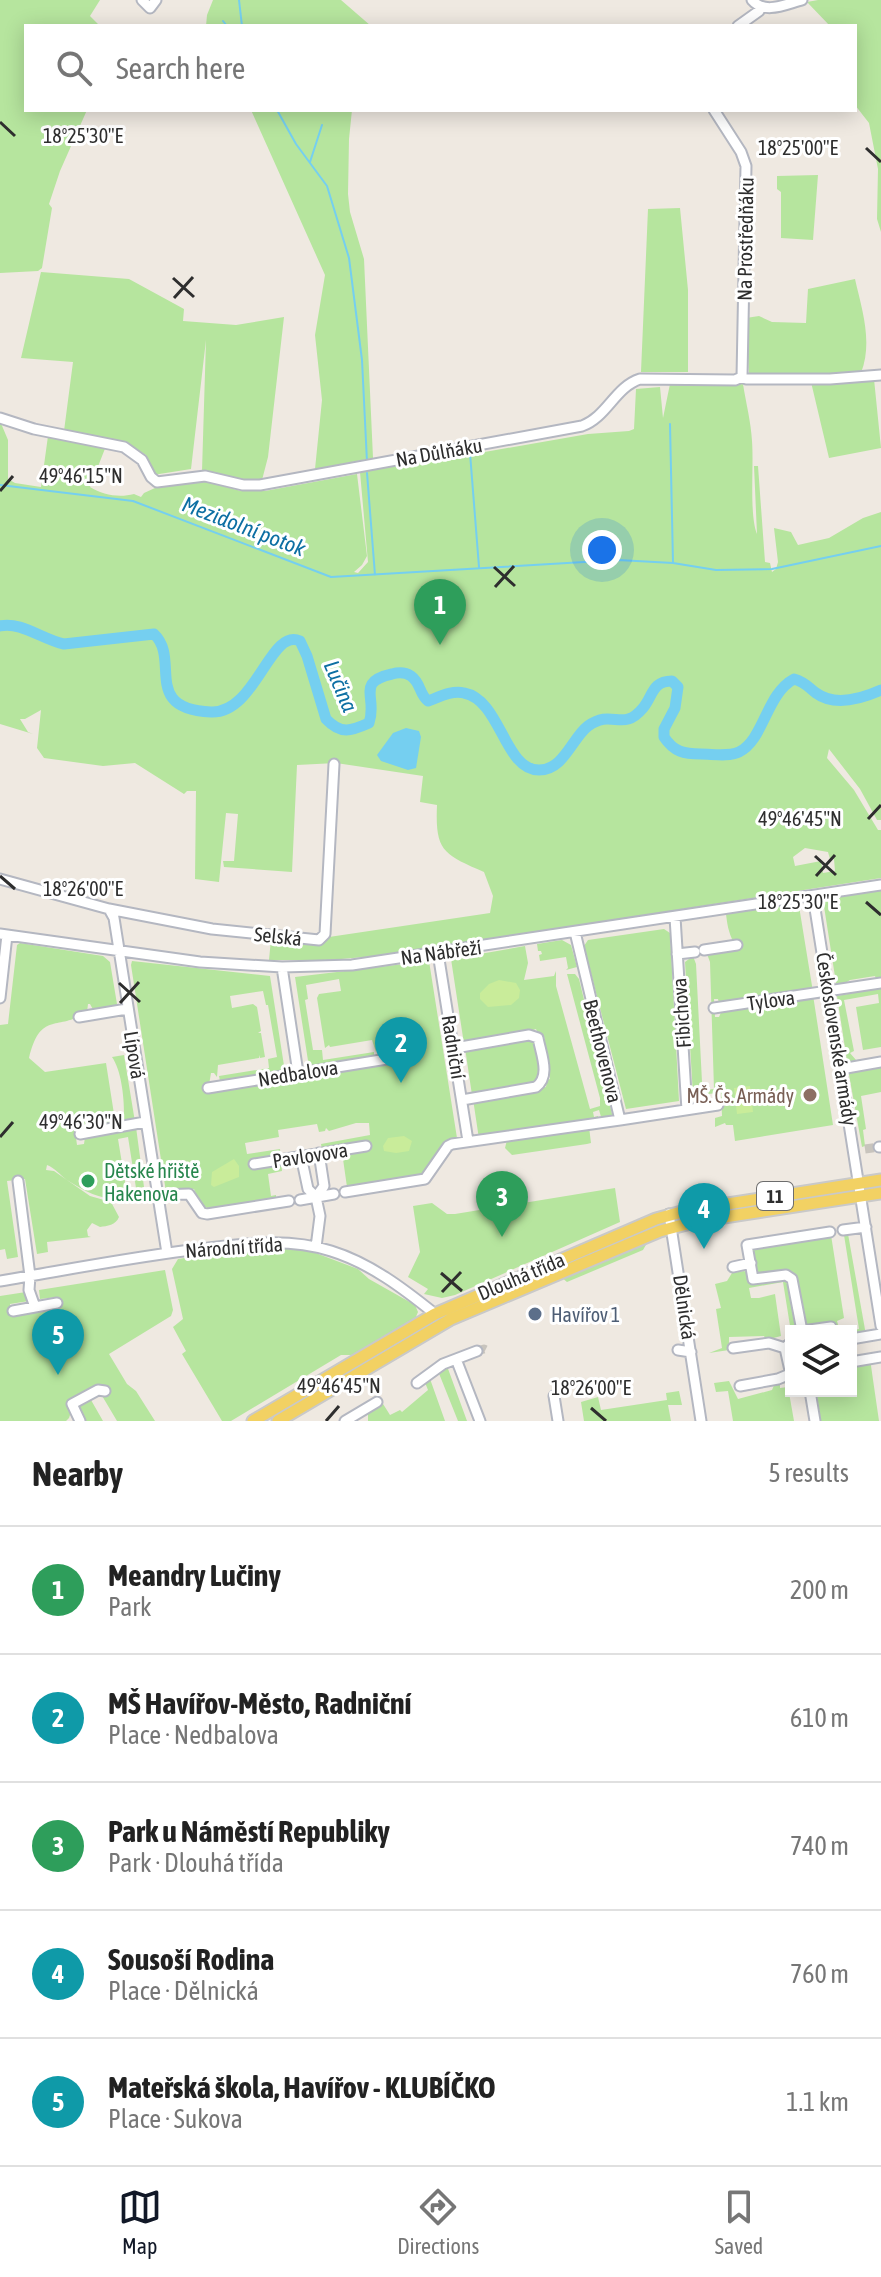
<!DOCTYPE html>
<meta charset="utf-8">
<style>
:root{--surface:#fff;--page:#f2f2f2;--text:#222;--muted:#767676;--line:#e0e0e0;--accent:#111827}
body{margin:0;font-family:"Asap Condensed",sans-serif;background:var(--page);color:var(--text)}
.controls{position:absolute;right:24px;bottom:24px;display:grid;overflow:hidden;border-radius:0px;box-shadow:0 4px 20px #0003}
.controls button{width:72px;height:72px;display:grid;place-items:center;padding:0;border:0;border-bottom:2px solid var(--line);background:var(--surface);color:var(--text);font:40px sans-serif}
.you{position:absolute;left:602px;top:550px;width:28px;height:28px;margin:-20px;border:6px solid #fff;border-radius:50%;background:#1a73e8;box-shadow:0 0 0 12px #1a73e833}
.badge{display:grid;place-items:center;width:52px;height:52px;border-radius:50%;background:var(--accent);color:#fff;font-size:26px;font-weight:700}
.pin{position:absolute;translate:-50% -66px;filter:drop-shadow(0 2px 4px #0008)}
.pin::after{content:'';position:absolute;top:42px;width:28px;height:24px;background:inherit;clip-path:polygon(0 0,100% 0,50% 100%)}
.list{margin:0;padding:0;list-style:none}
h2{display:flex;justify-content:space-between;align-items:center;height:104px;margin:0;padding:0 32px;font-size:34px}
h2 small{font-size:26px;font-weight:400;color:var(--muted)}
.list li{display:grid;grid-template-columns:52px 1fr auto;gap:24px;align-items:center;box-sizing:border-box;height:128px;padding:0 32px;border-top:2px solid var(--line)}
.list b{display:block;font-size:30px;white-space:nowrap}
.list p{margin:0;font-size:26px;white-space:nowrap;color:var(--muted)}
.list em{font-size:26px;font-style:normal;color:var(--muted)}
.icon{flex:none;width:44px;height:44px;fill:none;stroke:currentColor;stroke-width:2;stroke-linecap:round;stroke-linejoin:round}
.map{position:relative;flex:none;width:881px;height:1421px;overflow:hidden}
.search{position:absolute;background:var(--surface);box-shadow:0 4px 20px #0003;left:24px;right:24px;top:24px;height:88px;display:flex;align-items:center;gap:20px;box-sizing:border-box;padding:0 28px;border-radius:0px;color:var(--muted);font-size:30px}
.sheet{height:744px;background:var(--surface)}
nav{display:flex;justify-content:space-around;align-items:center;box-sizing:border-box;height:112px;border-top:2px solid var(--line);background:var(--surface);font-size:22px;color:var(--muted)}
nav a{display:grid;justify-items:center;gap:4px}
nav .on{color:var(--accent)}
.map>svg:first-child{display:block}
</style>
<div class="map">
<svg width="881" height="1421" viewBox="0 0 881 1421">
<rect width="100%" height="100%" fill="#efe9e1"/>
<path fill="#b6e59e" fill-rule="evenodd" d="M0,0h100l-10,16 10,10h-74v84h61l-27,61 -11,33 3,4 -10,60 -4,3 -38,2z
M213,0h128l30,26h-165l1,-11z
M818,0h63v232l-4,-13 1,-50 -9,-46 -14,-18v-79h-25l-23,-24z
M251,110h101l-3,29 -1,55 2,18 14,47 9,199 -58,11 7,-69 -7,-65 10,-60z
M818,175l-5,65 -32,-2v-46l-4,-3v-13z
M680,208l8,82v82h-47l7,-163z
M41,272l88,7 55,30 -1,12 53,4 48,-8 -16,140 -6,23h-16l-44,-9 4,-131 -15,129 -38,6 -7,-20 -16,-10 -66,-14 9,-69 -52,-4z
M855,279c7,31 18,63 6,94l-44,3 -68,-2 -3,-56 13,-2 13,6 34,1 2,-34z
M874,379l7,69 -52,10 -18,-76z
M670,384h73c3,19 8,38 9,57 2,25 -3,73 5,93l-3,-68h4l7,96 5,1 2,9 4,-3 2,-7 -4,-34 17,4 7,13 31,-7 34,-20 18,-6v308h-4l-17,-31 -31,-40 -2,9 27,32 24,40h3v48l-494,77 -57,5h-61l2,-21 48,5 10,-7 161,-24 3,-17 -9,-24c-41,-18 -49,-21 -47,-67l-17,-3 3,-26 -87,-13 -39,2 -5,107 -68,-5 -1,-6h11l4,-47 -12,-1 -7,69 -24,-3 1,-88h-9l-3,3 -49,-31 -32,3 -59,-8 -7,-10 4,-38 -16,9h-5l8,13 5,2 -33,-10v-303l8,19v39l7,4 26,4 7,-51 58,10 -16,41c13,8 29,11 44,7l7,3 3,-4 11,-5 41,-6h11l34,9h24l92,-17 10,82 -5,9 -8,7 4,1 10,-11 -8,-90 91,-16 10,3v-6l17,-3 1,3 109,-19 41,-3 5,-2 2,-40 24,-2 3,31zM805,848l23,4 2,7h4l1,12 -12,2 -2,-12 -26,5 -2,-9z
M881,890v91l-4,1 -2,-6 -25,4 -6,4 -8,-1 -13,-83z
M796,903l3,3 14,86 -94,11 -1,-4h-4l1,18h4l3,-7 91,-15 20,130 -98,16 -2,-16h-7l-1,-2 -10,4v-9l7,-2 -1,-23 -28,2 -8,-133 8,-6 3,8 6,118 2,8 10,-1 -4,-127 -3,-8 27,-11c-6,-11 -7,-21 -8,-29z
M664,929l6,4 9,168 -53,8 -42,-163 4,-6z
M562,940l9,5 6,22 -11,3 2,-2 -2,-11 -26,4 -1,-6 3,-1 -1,-3h-3l-1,-7z
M20,943l83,13 7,6 8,48 -23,3 -5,-9h-2l-1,8c-30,20 -46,-2 -58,46l16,14 61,-9 8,51 10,-1c0,-18 -3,-43 -12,-56l12,-2 11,67 -49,8 -5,-8 -7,1 3,22 7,-1 1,-7 51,-10 8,60 -8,1 -8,-51 -10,2 9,55 18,-5 1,6c-37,9 -52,2 -79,-15 -7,-5 -12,-12 -20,-15l-1,5 8,1 36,25 21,6 8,15c-3,8 -12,9 -19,10l-8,-4 -5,7 1,6 3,1 -44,5 1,10 -11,2 -12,-75 -18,2 11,76 -11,2 -2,-10 -5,1v-225l8,-1 9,-79z
M525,946l3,17 -4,17 30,-4 2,-5v15l34,123 10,-3v-8l-33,-124h8l4,5 34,139 -11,2 -3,-10 -6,2 1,5 4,-1 1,4 -120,19 -6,-40 73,-12 1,-7 3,-1 -6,-43 -6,-2 -2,-5 -3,1v3l-69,11 -13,-85z
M132,961l138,15 15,96 -65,9 -1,-5 50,-8 -1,-9 9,-2 -9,-52h-2l-3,-14 -33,5 2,12 21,-4 4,3 4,24 -3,2h3l4,24 -5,1 -1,-3v3l-41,7 -1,12 -3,-4h-3l-2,12 175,-29 -4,-9h-3l-1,5 -4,-12 -42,7 -1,-2 -4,3 -8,-50 2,-4 22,-3 -2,-12 -33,6 2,14 -3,1 8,50h9l1,10 51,-8v5l-65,10 -14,-90 134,-16 28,177 -9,3 -22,33 -79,13 -5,-35 -20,-2 -1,-6 49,-9 -1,-12h-13l-27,8 -3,-3 -1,3 -6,1 -2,-8 -39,6 1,7 -34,6 2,11 33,-5 2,22 -14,3 3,22 5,-1v3l-69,10 -7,-5 -6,-14 -28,3 -35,-227z
M881,985v62l-18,3 -7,-43 23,-4 -1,-9 -34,6 10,51 -4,2 6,7 25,-3v3l-31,3 -3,-2 -10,-65 43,-8z
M526,1038l11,5 5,29 -4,12 -66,11 -7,-47z
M881,1064v28l-20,4 5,33 -3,1 2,16 -3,1 -14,-78z
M589,1127l2,16 -4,1 -75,11 -7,-7 2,-8z
M615,1188l5,34 -165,73 -13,3 -18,-4 4,-5 -20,-12 12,-25 -7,-46 19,-3 15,11h8z
M848,1234l18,101 -15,3 -2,-7 10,-2 -15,-94z
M831,1235l13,83 -7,3 3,10 -16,-8 -2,3 -15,2 -5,-5 3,-3 -2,-15 -4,1 -5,-32 -5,-3 -32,4 -6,-22 5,-6 55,-9 1,2z
M647,1243l-4,7 -76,32 -6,-5z
M277,1247l36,5 45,17 11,10 46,26 3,7 -3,7 -62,36h-12l-110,66h-9l-40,-67 4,-3 -13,-24 10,-8 -11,-50 6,-10 57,-9z
M165,1270l8,40 -2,6 -62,38 18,30 9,7 19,30h-38l-16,-27 -10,6 12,21h-18l-11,-18 -5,15 -3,3h-66v-125l26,-4 3,9 -19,3 2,11 48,-7 -2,-11 -18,2 -1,-9z
M744,1271c13,7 31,4 45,10l9,50 -7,1 -8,-50 -34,6 2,10h8l16,-4 6,42 -15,4 -2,-4 -35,1v13l-20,3 13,-5 -6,-39 5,-1 -6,-24 12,-3 5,-8z
M870,1359l9,62h-58l-4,-25h-4l-1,-5h39v-28z
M447,1366l20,55h-9l-20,-50z
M429,1376l16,45h-77v-8l12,-8 -4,-7 2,-2 12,19 10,-5 2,2 26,-22 -4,-10z
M791,1378v4l-11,2v4l8,-1 6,34h-61l-5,-30 -12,1 -2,-9 15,-2 9,18 34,-9 3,-7z
M679,1391l3,14h-14l3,16h-87l-3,-19 17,-5 3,13 66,-10 -1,-7z"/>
<path fill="#c9ec9a" d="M499,980l17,3 4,7 -1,8 -8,7 -23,2 -8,-8v-6l9,-9z
M750,1086l3,26 -16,2 -3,-26z
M404,1136l8,5 -3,10 -13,2 -12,-2 -1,-5 5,-8z
M234,1159l5,7v11l-25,10 -3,-2 1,-13z"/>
<path fill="#75cff0" d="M406,728l13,3 2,6 -5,31 -8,2 -27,-9 -4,-6 16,-22z"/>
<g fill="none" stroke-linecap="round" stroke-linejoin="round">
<path stroke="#75cff0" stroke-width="2" d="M239,0l3,26
M223,21l4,5
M277,110l19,34 31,42 22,72 13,102 5,102
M310,162l12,-37
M670,424l3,139
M470,453l9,114
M367,473l8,102
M0,485l133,16 198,76 287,-17 55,3 43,7 56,-1 109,-23"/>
<path stroke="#75cff0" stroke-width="11" d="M0,626c21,-5 43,14 64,18l90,-10c27,25 -13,75 57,78 45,2 59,-85 89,-71l7,15 19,63c15,16 25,12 43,4 9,-25 -14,-41 23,-49 7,-2 13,-2 19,2 10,7 8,18 17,25 11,-4 24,-11 36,-8 37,7 40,77 75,77 25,0 33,-32 49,-44 25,-18 34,7 55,-18 10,-12 9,-27 29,-27l6,6 -3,21 -11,21v8c10,15 20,17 37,17 12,0 27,3 38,-2 25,-12 27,-58 55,-73 11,3 14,8 22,14 19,14 45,6 65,-3"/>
<path stroke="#c8c4bd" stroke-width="9" stroke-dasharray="9 4.5" stroke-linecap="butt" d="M865,1149l14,-2
M477,1351l7,-2 4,2"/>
<defs>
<path id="minor" d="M142,0l8,8 6,-8
M752,0c13,15 34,4 50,0
M738,26l21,-15 2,-4
M714,110l27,42 5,14 -4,211
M0,418l34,11 90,18 18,13 9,17 6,5 48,-6 38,9h17l322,-59c25,-9 33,-39 58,-47l95,1 7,-3 4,2h84l51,-4
M0,879l109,30 103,20 107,11 6,-6 9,-170
M813,896l68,430
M109,909l5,9 53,335
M675,917l12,193
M575,932l45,188 98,-15
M0,934l200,28 82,5 70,-2 529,-80
M704,950l33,-5
M438,953l30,188
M677,954l18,-2
M282,967l16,106
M0,998l7,-63
M714,1008l167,-25
M79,1017l48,-8
M455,1048l74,-13 9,3c3,16 13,38 -2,49l-74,13
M841,1069l40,-7
M208,1088l179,-29
M80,1134l65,-12
M879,1147h2
M301,1156l7,33 8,8 4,19 -4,31
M254,1164l112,-18
M18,1181l12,95 -1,14 6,17
M345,1192l80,-13 23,-33 4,-2 168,-24
M158,1195l31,-1 13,19 5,1 82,-13
M316,1197l8,-11 -5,-33
M300,1200l34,-6
M669,1214l32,207
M843,1230l23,-3
M733,1267l18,-4
M0,1281c66,-11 132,-24 199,-32 44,-5 88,-12 132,2 39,12 73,38 104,63
M13,1311l44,-8
M802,1331l-10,-52 -6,-4 -33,4 -6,-34 83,-13
M802,1331l29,-4 1,4
M851,1339l30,-5
M791,1342l-6,6 6,27
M733,1348l36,-5 16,5
M678,1350l13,2
M456,1359l24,62
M851,1362l30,-5
M417,1383l26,-19 34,-13
M740,1386l38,-7 12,-5
M810,1391l5,30
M554,1396l4,25
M80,1421l-8,-17 26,-14 7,1
M345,1421l32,-19"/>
<path id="major" d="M253,1421l182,-107 221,-95 33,-9 192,-30
M278,1421l173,-102 209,-88 38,-10 183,-28"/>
</defs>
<use href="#minor" stroke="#b4b7c1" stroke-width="13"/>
<use href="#major" stroke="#c9c9c9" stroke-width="15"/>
<use href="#minor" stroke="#fff" stroke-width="9"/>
<use href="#major" stroke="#f2d163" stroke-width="11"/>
</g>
<path fill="none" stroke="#2e2e2e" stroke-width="3" d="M0,122l15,14M866,148l15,14M173,278l21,19M174,298l19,-21M0,491l13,-15M494,567l21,19M495,587l19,-21M868,819l13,-14M815,856l21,19M0,876l15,13M816,876l19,-21M866,902l15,13M119,983l21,19M120,1003l19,-21M0,1137l13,-15M441,1273l21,18M442,1292l19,-20M591,1408l15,13M326,1421l13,-15"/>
<circle fill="#8d6e63" stroke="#fff" stroke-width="3" cx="810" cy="1095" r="8"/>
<circle fill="#2e9e5b" stroke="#fff" stroke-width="3" cx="88" cy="1181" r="8"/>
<circle fill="#5c6f8a" stroke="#fff" stroke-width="3" cx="535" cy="1314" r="8"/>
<g text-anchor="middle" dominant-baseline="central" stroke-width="6" stroke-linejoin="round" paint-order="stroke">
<rect fill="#fff" stroke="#6d6d6d" stroke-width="2" x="757" y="1182" width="36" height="28" rx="6"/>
<g font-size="18" font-weight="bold" fill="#2e2e2e">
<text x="775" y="1196">11</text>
</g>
<g font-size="20" fill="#2e2e2e" stroke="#fff">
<text transform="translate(745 239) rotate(-89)">Na Prostředňáku</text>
<text transform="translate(439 452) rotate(-10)">Na Důlňáku</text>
<text transform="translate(278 936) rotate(6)">Selská</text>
<text transform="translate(441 952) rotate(-8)">Na Nábřeží</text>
<text transform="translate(771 1000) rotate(-8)">Tylova</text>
<text transform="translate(681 1013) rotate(-94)">Fibichova</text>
<text transform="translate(837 1039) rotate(81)">Československé armády</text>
<text transform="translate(454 1047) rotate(81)">Radniční</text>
<text transform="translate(603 1051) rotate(76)">Beethovenova</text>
<text transform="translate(135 1055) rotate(81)">Lípová</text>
<text transform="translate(298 1073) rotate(-9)">Nedbalova</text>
<text transform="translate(310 1155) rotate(-9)">Pavlovova</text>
<text transform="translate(234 1247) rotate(-4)">Národní třída</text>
<text transform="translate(521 1276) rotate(-23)">Dlouhá třída</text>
<text transform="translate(685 1307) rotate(82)">Dělnická</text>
</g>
<g font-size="20" fill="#785e54" stroke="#fff" text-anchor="end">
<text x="794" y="1095">MŠ. Čs. Armády</text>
</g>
<g font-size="20" fill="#27864d" stroke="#fff" text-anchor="start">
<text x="104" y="1170">Dětské hřiště<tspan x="104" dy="23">Hakenova</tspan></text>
</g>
<g font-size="20" fill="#4e5e75" stroke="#fff" text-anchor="start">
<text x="551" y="1314">Havířov 1</text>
</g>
<g font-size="22" font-style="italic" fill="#0d6fa3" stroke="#fff">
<text transform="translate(244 526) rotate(21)">Mezidolní potok</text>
<text transform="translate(341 686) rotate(67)">Lučina</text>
</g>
</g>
<g font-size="20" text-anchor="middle" fill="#2e2e2e" stroke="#fff" stroke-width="6" stroke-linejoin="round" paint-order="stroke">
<text x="83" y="143">18°25'30"E</text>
<text x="798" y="155">18°25'00"E</text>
<text x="81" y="483">49°46'15"N</text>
<text x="800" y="826">49°46'45"N</text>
<text x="83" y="896">18°26'00"E</text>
<text x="798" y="909">18°25'30"E</text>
<text x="81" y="1129">49°46'30"N</text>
<text x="339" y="1393">49°46'45"N</text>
<text x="591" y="1395">18°26'00"E</text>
</g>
</svg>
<div class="controls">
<button><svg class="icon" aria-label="layers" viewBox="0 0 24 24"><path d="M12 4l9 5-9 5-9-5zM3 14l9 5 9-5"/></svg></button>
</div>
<div class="you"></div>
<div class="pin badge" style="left:440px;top:645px;background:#2e9e5b">1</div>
<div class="pin badge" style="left:401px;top:1083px;background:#0f9aa8">2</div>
<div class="pin badge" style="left:502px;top:1237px;background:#2e9e5b">3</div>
<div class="pin badge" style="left:704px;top:1249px;background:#0f9aa8">4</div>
<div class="pin badge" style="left:58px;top:1375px;background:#0f9aa8">5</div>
<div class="search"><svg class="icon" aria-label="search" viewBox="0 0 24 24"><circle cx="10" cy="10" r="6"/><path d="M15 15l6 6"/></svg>Search here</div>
</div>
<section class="sheet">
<h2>Nearby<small>5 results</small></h2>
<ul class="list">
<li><span class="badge" style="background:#2e9e5b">1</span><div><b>Meandry Lučiny</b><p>Park</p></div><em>200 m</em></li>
<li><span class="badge" style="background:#0f9aa8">2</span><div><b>MŠ Havířov-Město, Radniční</b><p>Place · Nedbalova</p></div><em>610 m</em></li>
<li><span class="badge" style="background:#2e9e5b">3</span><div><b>Park u Náměstí Republiky</b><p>Park · Dlouhá třída</p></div><em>740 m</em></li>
<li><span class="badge" style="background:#0f9aa8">4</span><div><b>Sousoší Rodina</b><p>Place · Dělnická</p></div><em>760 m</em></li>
<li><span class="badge" style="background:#0f9aa8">5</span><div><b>Mateřská škola, Havířov - KLUBÍČKO</b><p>Place · Sukova</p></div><em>1.1 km</em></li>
</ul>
</section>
<nav>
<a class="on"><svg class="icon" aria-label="map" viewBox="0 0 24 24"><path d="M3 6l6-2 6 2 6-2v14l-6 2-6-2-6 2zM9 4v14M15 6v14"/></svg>Map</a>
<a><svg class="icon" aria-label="directions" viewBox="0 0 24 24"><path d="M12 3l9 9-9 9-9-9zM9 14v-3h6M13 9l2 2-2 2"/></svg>Directions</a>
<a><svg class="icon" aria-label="saved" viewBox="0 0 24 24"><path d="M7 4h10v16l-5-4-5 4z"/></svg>Saved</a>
</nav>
